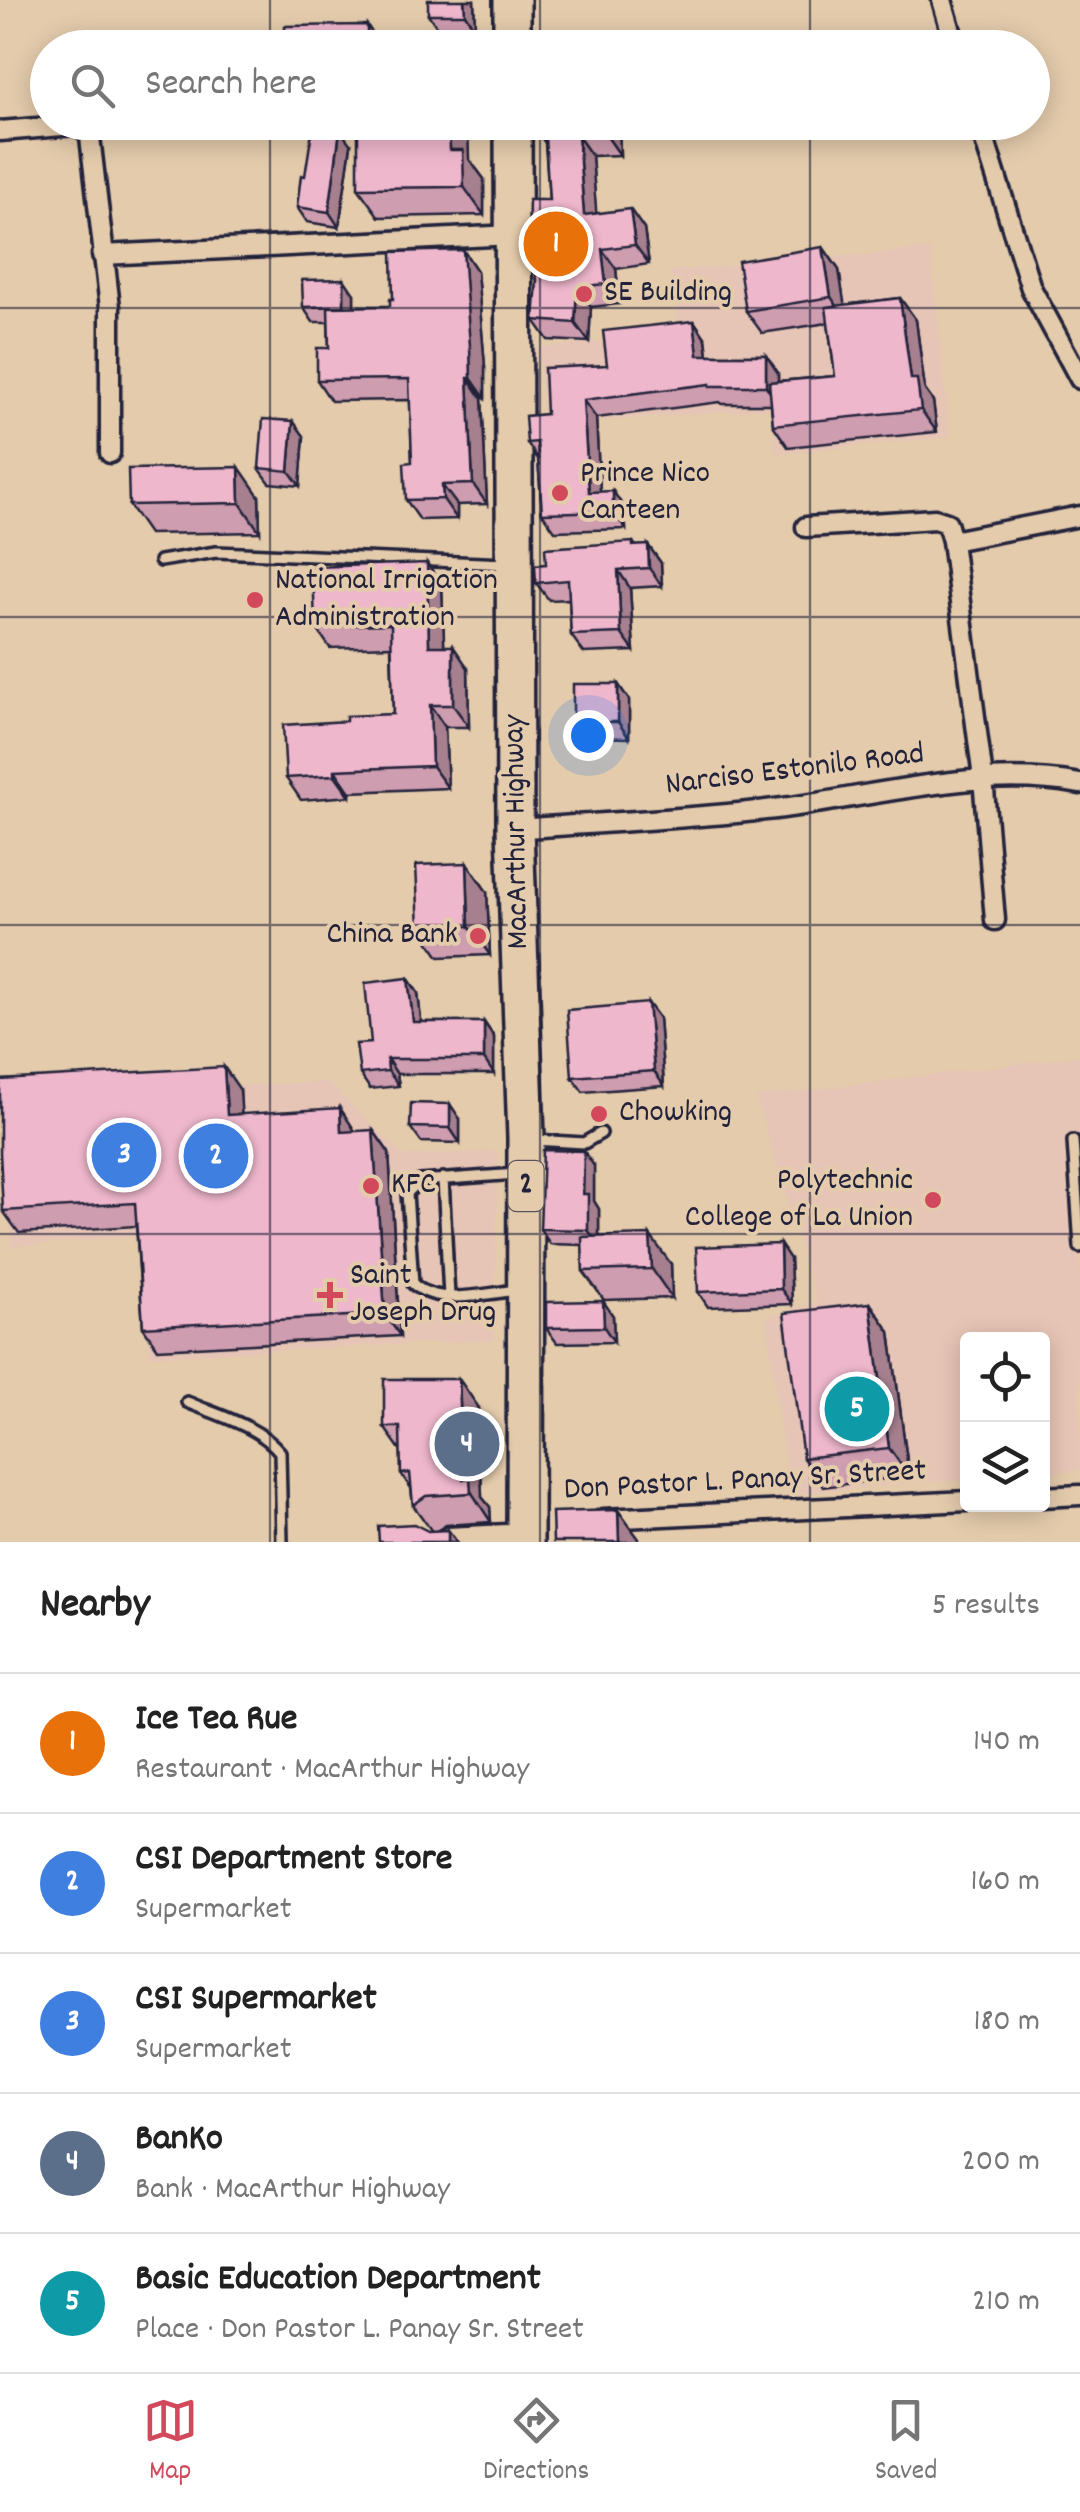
<!DOCTYPE html>
<meta charset="utf-8">
<style>
:root{--surface:#fff;--page:#f2f2f2;--text:#222;--muted:#767676;--line:#e0e0e0;--accent:#d1495b}
body{margin:0;font-family:Dekko,sans-serif;background:var(--page);color:var(--text)}
.controls{position:absolute;right:30px;bottom:30px;display:grid;overflow:hidden;border-radius:10px;box-shadow:0 5px 25px #0003}
.controls button{width:90px;height:90px;display:grid;place-items:center;padding:0;border:0;border-bottom:2px solid var(--line);background:var(--surface);color:var(--text);font:50px sans-serif}
.you{position:absolute;left:588px;top:735px;width:35px;height:35px;margin:-25px;border:8px solid #fff;border-radius:50%;background:#1a73e8;box-shadow:0 0 0 15px #1a73e833}
.badge{display:grid;place-items:center;width:65px;height:65px;border-radius:50%;background:var(--accent);color:#fff;font-size:32px;font-weight:700}
.pin{position:absolute;translate:-50% -50%;border:5px solid #fff;box-shadow:0 2px 10px #0006}
.list{margin:0;padding:0;list-style:none}
h2{display:flex;justify-content:space-between;align-items:center;height:130px;margin:0;padding:0 40px;font-size:42px}
h2 small{font-size:32px;font-weight:400;color:var(--muted)}
.list li{display:grid;grid-template-columns:65px 1fr auto;gap:30px;align-items:center;box-sizing:border-box;height:140px;padding:0 40px;border-top:2px solid var(--line)}
.list b{display:block;font-size:38px;white-space:nowrap}
.list p{margin:0;font-size:32px;white-space:nowrap;color:var(--muted)}
.list em{font-size:32px;font-style:normal;color:var(--muted)}
.icon{flex:none;width:55px;height:55px;fill:none;stroke:currentColor;stroke-width:2;stroke-linecap:round;stroke-linejoin:round}
.map{position:relative;flex:none;width:1080px;height:1542px;overflow:hidden}
.search{position:absolute;background:var(--surface);box-shadow:0 5px 25px #0003;left:30px;right:30px;top:30px;height:110px;display:flex;align-items:center;gap:25px;box-sizing:border-box;padding:0 35px;border-radius:55px;color:var(--muted);font-size:38px}
.sheet{height:830px;background:var(--surface)}
nav{display:flex;justify-content:space-around;align-items:center;box-sizing:border-box;height:140px;border-top:2px solid var(--line);background:var(--surface);font-size:28px;color:var(--muted)}
nav a{display:grid;justify-items:center;gap:5px}
nav .on{color:var(--accent)}
.map>svg:first-child{display:block}
</style>
<div class="map">
<svg width="1080" height="1542" viewBox="0 0 1080 1542">
<rect width="100%" height="100%" fill="#e4cbac"/>
<filter id="ink" filterUnits="userSpaceOnUse"><feTurbulence type="fractalNoise" baseFrequency=".01" numOctaves="2"/><feDisplacementMap in="SourceGraphic" scale="20" xChannelSelector="R" yChannelSelector="G"/><feConvolveMatrix kernelMatrix="1 2 1 2 8 2 1 2 1" color-interpolation-filters="sRGB"/></filter>
<g filter="url(#ink)">
<path fill="#e7c5b6" d="M930,249l20,188 -174,17 -4,-46 -228,17 -6,-77 143,-14 -11,-63z
M1080,1056v414l-37,3 -1,-133h-74l-1,139 -178,15 -23,-176 51,-16 -61,-205z
M328,1082l76,74 94,-5 -4,189 -345,16 -6,-121 -131,12 -12,-152z"/>
<g fill="none" stroke-linecap="round" stroke-linejoin="round">
<defs>
<path id="lane" d="M160,561l56,-9 290,12
M534,1140l50,3 17,-10
M1073,1141l7,106
M517,1174l-97,7 -13,12 6,91c26,23 73,9 105,6
M443,1178l6,119
M187,1402c30,13 72,24 93,50l2,90"/>
<path id="street" d="M942,0l14,48
M979,122l52,166 49,91
M0,131l75,-6 11,5 4,7 20,170v146
M102,255l411,-20
M806,527l129,-8 12,4 5,18
M515,829c89,-7 180,-10 268,-21 98,-13 198,-42 297,-24
M995,920l-12,-142 -31,-237 128,-25
M1042,1497l38,-2
M603,1519l365,-18"/>
<path id="secondary" d="M448,1542l77,-4"/>
<path id="highway" d="M512,0v48
M513,122l2,707 11,309 -1,404"/>
</defs>
<use href="#lane" stroke="#22223b" stroke-width="16"/>
<use href="#street" stroke="#22223b" stroke-width="25"/>
<use href="#secondary" stroke="#22223b" stroke-width="35"/>
<use href="#highway" stroke="#22223b" stroke-width="42"/>
<use href="#lane" stroke="#e4cbac" stroke-width="9"/>
<use href="#street" stroke="#e4cbac" stroke-width="18"/>
<use href="#secondary" stroke="#e4cbac" stroke-width="28"/>
<use href="#highway" stroke="#e4cbac" stroke-width="35"/>
</g>
<path fill="#ce9daf" stroke="#22223b" stroke-width="2.5" d="M474,0l1,29h-37l-10,-15z
M619,122l1,33 -28,1 4,58 48,15 5,35 -33,5 4,35 -29,3 -2,35 -41,-2 -14,-20 3,-39 -3,-23 -6,-9 21,-49 -4,-57 -4,-6z
M351,145l-12,82 -32,-5 -10,-15 8,-31z
M469,159l15,20v36l-105,2 -21,-29z
M823,247l16,23 5,35 56,-7 16,22 9,70 8,11 4,31 -149,15 -15,-22 -2,-21h-49l-2,-2 -124,16 4,74 25,17 1,20 -71,2 -13,-18 -4,-54 -11,-16 19,-29 61,-49 87,-44 12,18 2,16h58l12,18v8l57,-5 -7,-53 -66,10 -16,-22z
M463,250l14,21 8,96v31h-3l5,106 -30,1v14l-37,1 -14,-20 6,-38 -2,-62 -79,1 -14,-21 12,-32 -1,-26h-15l-10,-15 51,-13v12h36l3,-7z
M293,421l11,15 -4,50 -30,-3 -11,-15z
M259,496l1,36 -111,2 -20,-29z
M633,542l3,4 12,-1 13,18 1,23 -32,2 4,63 -50,2 -13,-18 -2,-36 -20,1 -13,-17 10,-19z
M442,585l2,61 24,22 1,59h-24l3,61 -98,4v4l-49,4 -15,-22 60,-57 47,-7 -2,-68 -61,2 -15,-22z
M618,684l11,16v38l-45,-1 -11,-15z
M467,863l20,29 3,63 -51,2 -20,-29z
M408,978l10,15 3,29h63l10,15v37h-97l2,12 -29,3 -10,-15 11,-31z
M648,1003l11,15 5,68 -81,6 -11,-15z
M240,1090l1,24 115,18 17,-2 16,23 11,183 -242,13 -15,-22 -7,-101 -117,7 -16,-22z
M460,1119v24l-39,-1 -11,-15z
M594,1166v35l5,8v28l72,27 1,34 -68,2 -21,-29v-26l-33,-1 -10,-15z
M790,1259l2,45 -84,3 -10,-15z
M603,1301l10,15 1,26 -57,1 -11,-15z
M870,1303l20,29 19,144 -86,11 -20,-29z
M479,1408l3,89 8,10 1,15 -45,3 -8,5h10l9,12h-78l52,-12 -18,-25 -2,-17 -10,-14v-23l-17,-24z"/>
<path fill="#a7808f" stroke="#22223b" stroke-width="2.5" d="M464,0h10l1,29 -10,-15z
M367,25l10,15 1,8h-11z
M449,122h19l1,37 15,20v36l-20,-28 -14,-37z
M606,122h13l1,33 -14,-20z
M340,130l11,15 -12,82 -10,-15z
M578,136l14,20 6,79 -14,-20z
M630,209l14,20 5,35 -14,-19z
M823,247l16,23 8,50 -16,-23z
M602,249l14,20 4,35 -14,-20z
M463,250l14,21 8,96v31l-14,-20z
M344,279l10,15v27l-10,-15z
M577,287l14,20 -2,35 -14,-19z
M900,298l16,22 9,70 8,11 4,31 -16,-22 -10,-31z
M694,321l12,18 4,34 -12,-18z
M766,355l12,18v31l-12,-18z
M468,378l14,20 5,106 -14,-20z
M583,400l13,18 5,92 -12,-18z
M293,421l11,15 -4,50 -11,-15z
M239,467l20,29 1,36 -20,-29z
M442,485l15,20v14l-14,-20z
M613,491l12,18 1,20 -13,-18z
M648,545l13,18 1,23 -13,-18z
M427,563l15,22 3,83 -16,-22z
M618,570l12,18 4,63 -13,-18z
M453,646l15,22 1,59 -16,-22z
M618,684l11,16v38l-11,-16z
M430,705l15,22 3,61 -16,-22z
M335,770l15,22v4l-15,-21z
M467,863l20,29 3,63 -21,-29z
M408,978l10,15 5,44 -10,-15z
M648,1003l11,15 5,68 -10,-15z
M484,1022l10,15v37l-10,-15z
M387,1059l10,15 2,12 -11,-15z
M224,1067l16,23 3,47 -16,-22z
M450,1104l10,15v24l-10,-15z
M340,1108l15,23 2,24 -16,-23z
M373,1130l16,23 11,183 -15,-22z
M584,1151l10,15v35l5,8v36l-11,-15 -5,-36z
M650,1235l21,29 1,34 -20,-29z
M780,1244l10,15 2,45 -11,-15z
M603,1301l10,15 1,26 -10,-15z
M870,1303l20,29 19,144 -20,-28z
M459,1379l20,29 3,89 8,10 1,15 -28,-43z
M618,1510l21,29v3h-20z
M448,1530l9,12h-9z"/>
<path fill="#efb7cc" stroke="#22223b" stroke-width="2.5" d="M428,0h36l1,14h-37z
M367,25v23h-81l-1,-22z
M358,122h91l1,28h13l1,37 -106,1z
M540,122h66v13l-28,1 6,79 46,-6 5,36 -33,4 4,35 -29,3 -2,36 -41,-3 3,-39 -4,-32h-5l1,-49h20l-4,-63h-4z
M340,130l-11,82 -32,-5 4,-32 4,1 7,-45z
M823,247l8,50 -85,14 -8,-50z
M463,250l7,96 1,32h-3l5,106 -31,1 1,14 -37,1 -2,-37 8,-1 -3,-83 -92,1v-32h12l-1,-41 62,-1v-7h3l-1,-47z
M344,279v27l-41,1 -1,-27z
M900,298l11,81h6l4,31 -148,15 -4,-43 66,-6 -9,-69z
M694,321l4,34h68v31h-56v-2l-127,16 6,92 24,-1v20l-71,2 -5,-71 -10,1 -2,-27 21,-2 -2,-46 63,-3 -4,-34z
M263,419l30,2 -4,50 -30,-3z
M239,467l1,36 -111,2 -1,-36z
M633,542v4l15,-1 1,23 -31,2 3,63 -50,2 -3,-55 -32,3 -1,-18 11,-1 -1,-16z
M427,563l2,83h24v59h-23l2,61 -97,4v5l-49,3 -3,-53 63,-4v-5l47,-2 -2,-90 -76,2 -2,-59z
M573,684h45v38h-45z
M467,863l2,63 -50,2 -3,-63z
M408,978l5,44h71v37h-97l1,12 -28,3 -4,-30 15,-1 -6,-60z
M648,1003l6,68 -82,6 -5,-67z
M224,1067l3,48 113,-7 1,24 32,-2 12,184 -242,13 -8,-124 -132,8 -3,-59v-72z
M411,1103l39,1v24l-40,-1z
M543,1150l41,1 -1,43h5v36l-48,-1z
M650,1235l2,34 -69,2 -1,-34z
M780,1244l1,45 -83,3 -2,-45z
M603,1301l1,26 -58,1v-26z
M870,1303l19,145 -86,10 -19,-145z
M384,1379h75l4,100 7,-1 1,15 -45,3 -13,9 -3,-32 -9,1 -1,-47h-16z
M618,1510l1,32h-66l-1,-30z
M414,1524l14,7 20,-1v12h-69l-1,-16z"/>
</g>
<path fill="none" stroke="#22223b" stroke-width="2.5" stroke-opacity="0.55" d="M270,0v48M540,0v48M810,0v48M270,122v1420M540,122v1420M810,122v1420M0,308h1080M0,617h1080M0,925h1080M0,1234h1080"/>
<g fill="#d1495b" stroke="#e4cbac" stroke-width="4">
<circle cx="584" cy="294" r="10"/>
<circle cx="560" cy="493" r="10"/>
<circle cx="255" cy="600" r="10"/>
<circle cx="478" cy="936" r="10"/>
<circle cx="599" cy="1114" r="10"/>
<circle cx="371" cy="1186" r="10"/>
<circle cx="933" cy="1200" r="10"/>
<path d="M325 1280h10v10h10v10h-10v10h-10v-10h-10v-10h10z"/>
</g>
<g text-anchor="middle" dominant-baseline="central" stroke-width="8" stroke-linejoin="round" paint-order="stroke">
<rect fill="#e4cbac" stroke="#5c555d" stroke-width="2.5" x="508.5" y="1161" width="35" height="50" rx="8"/>
<g font-size="30" font-weight="bold" fill="#22223b">
<text x="526" y="1186">2</text>
</g>
<g font-size="32" fill="#22223b" stroke="#e4cbac" text-anchor="start">
<text x="604" y="294">SE Building</text>
<text x="580" y="475">Prince Nico<tspan x="580" dy="37">Canteen</tspan></text>
<text x="275" y="582">National Irrigation<tspan x="275" dy="37">Administration</tspan></text>
<text x="458" y="936" text-anchor="end">China Bank</text>
<text x="619" y="1114">Chowking</text>
<text x="913" y="1182" text-anchor="end">Polytechnic<tspan x="913" dy="37">College of La Union</tspan></text>
<text x="391" y="1186">KFC</text>
<text x="350" y="1277">Saint<tspan x="350" dy="37">Joseph Drug</tspan></text>
</g>
<g font-size="32" fill="#22223b" stroke="#e4cbac">
<text transform="translate(795 771) rotate(-7)">Narciso Estonilo Road</text>
<text transform="translate(518 832) rotate(-91)">MacArthur Highway</text>
<text transform="translate(745 1482) rotate(-3)">Don Pastor L. Panay Sr. Street</text>
</g>
</g>
</svg>
<div class="controls">
<button><svg class="icon" aria-label="locate" viewBox="0 0 24 24"><circle cx="12" cy="12" r="6"/><path d="M12 2v4M12 18v4M2 12h4M18 12h4"/></svg></button>
<button><svg class="icon" aria-label="layers" viewBox="0 0 24 24"><path d="M12 4l9 5-9 5-9-5zM3 14l9 5 9-5"/></svg></button>
</div>
<div class="you"></div>
<div class="pin badge" style="left:556px;top:244px;background:#e8710a">1</div>
<div class="pin badge" style="left:216px;top:1156px;background:#3f7fe0">2</div>
<div class="pin badge" style="left:124px;top:1155px;background:#3f7fe0">3</div>
<div class="pin badge" style="left:467px;top:1444px;background:#5c6f8a">4</div>
<div class="pin badge" style="left:857px;top:1409px;background:#0f9aa8">5</div>
<div class="search"><svg class="icon" aria-label="search" viewBox="0 0 24 24"><circle cx="10" cy="10" r="6"/><path d="M15 15l6 6"/></svg>Search here</div>
</div>
<section class="sheet">
<h2>Nearby<small>5 results</small></h2>
<ul class="list">
<li><span class="badge" style="background:#e8710a">1</span><div><b>Ice Tea Rue</b><p>Restaurant · MacArthur Highway</p></div><em>140 m</em></li>
<li><span class="badge" style="background:#3f7fe0">2</span><div><b>CSI Department Store</b><p>Supermarket</p></div><em>160 m</em></li>
<li><span class="badge" style="background:#3f7fe0">3</span><div><b>CSI Supermarket</b><p>Supermarket</p></div><em>180 m</em></li>
<li><span class="badge" style="background:#5c6f8a">4</span><div><b>BanKo</b><p>Bank · MacArthur Highway</p></div><em>200 m</em></li>
<li><span class="badge" style="background:#0f9aa8">5</span><div><b>Basic Education Department</b><p>Place · Don Pastor L. Panay Sr. Street</p></div><em>210 m</em></li>
</ul>
</section>
<nav>
<a class="on"><svg class="icon" aria-label="map" viewBox="0 0 24 24"><path d="M3 6l6-2 6 2 6-2v14l-6 2-6-2-6 2zM9 4v14M15 6v14"/></svg>Map</a>
<a><svg class="icon" aria-label="directions" viewBox="0 0 24 24"><path d="M12 3l9 9-9 9-9-9zM9 14v-3h6M13 9l2 2-2 2"/></svg>Directions</a>
<a><svg class="icon" aria-label="saved" viewBox="0 0 24 24"><path d="M7 4h10v16l-5-4-5 4z"/></svg>Saved</a>
</nav>
